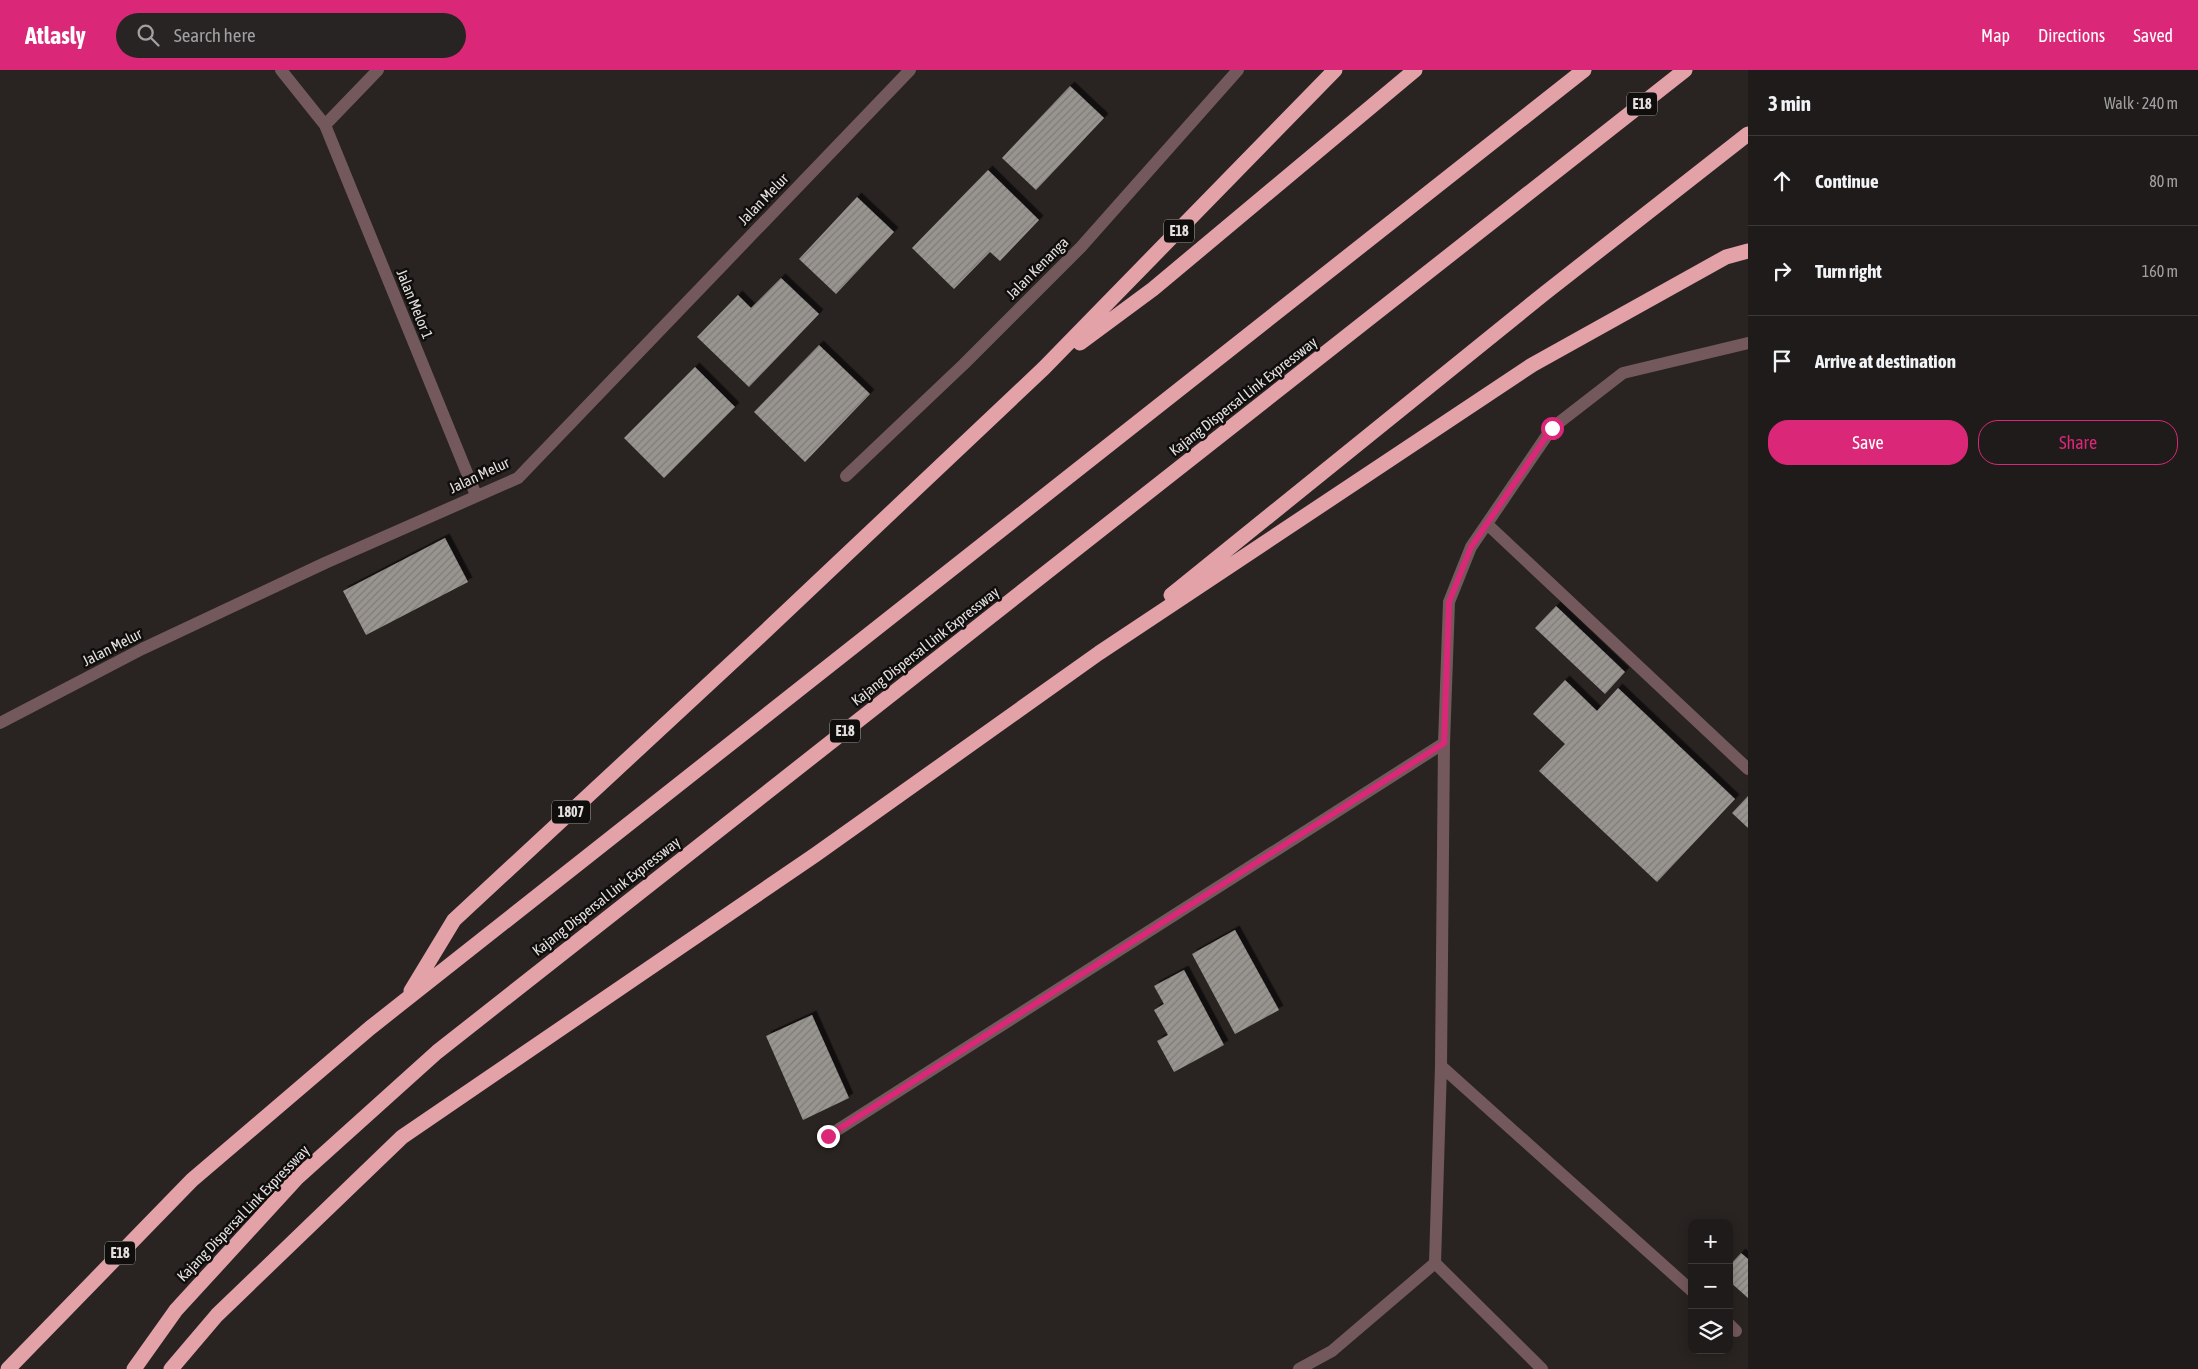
<!DOCTYPE html>
<meta charset="utf-8">
<style>
:root{--surface:#1f1b1a;--page:#272423;--text:#f1f3f6;--muted:#a1a1a2;--line:#3c3939;--accent:#db2777}
body{margin:0;font-family:"Asap Condensed",sans-serif;background:var(--page);color:var(--text)}
.controls{position:absolute;right:15px;bottom:15px;display:grid;overflow:hidden;border-radius:10px;box-shadow:0 2px 12px #0003}
.controls button{width:45px;height:45px;display:grid;place-items:center;padding:0;border:0;border-bottom:1px solid var(--line);background:var(--surface);color:var(--text);font:25px sans-serif}
.stop{position:absolute;width:15px;height:15px;margin:-11px;border:4px solid #db2777;border-radius:50%;background:#fff}
.stop.end{background:#db2777;border-color:#fff;box-shadow:0 1px 5px #0008}
.list{margin:0;padding:0;list-style:none}
h2{display:flex;justify-content:space-between;align-items:center;height:65px;margin:0;padding:0 20px;font-size:21px}
h2 small{font-size:16px;font-weight:400;color:var(--muted)}
.list li{display:grid;grid-template-columns:32px 1fr auto;gap:15px;align-items:center;box-sizing:border-box;height:90px;padding:0 20px;border-top:1px solid var(--line)}
.list b{display:block;font-size:19px;white-space:nowrap}
.list em{font-size:16px;font-style:normal;color:var(--muted)}
.actions{display:flex;gap:10px;padding:15px 20px}
.actions a{flex:1;padding:11px 0;border:1px solid var(--accent);border-radius:20px;text-align:center;font-size:18px;color:var(--accent)}
.actions .main{background:var(--accent);color:#fff}
.icon{flex:none;width:28px;height:28px;fill:none;stroke:currentColor;stroke-width:2;stroke-linecap:round;stroke-linejoin:round}
.map{position:relative;flex:none;width:1748px;height:1299px;overflow:hidden}
header{display:flex;align-items:center;gap:30px;box-sizing:border-box;height:70px;padding:0 25px;background:var(--accent);color:#fff}
header strong{font-size:24px}
nav{display:flex;gap:28px;margin-inline-start:auto;font-size:18px}
.search{width:350px;height:45px;background:var(--page);display:flex;align-items:center;gap:12px;box-sizing:border-box;padding:0 18px;border-radius:28px;color:var(--muted);font-size:19px}
main{display:flex}
aside{flex:1;background:var(--surface)}
.map>svg:first-child{display:block}
</style>
<header>
<strong>Atlasly</strong>
<div class="search"><svg class="icon" aria-label="search" viewBox="0 0 24 24"><circle cx="10" cy="10" r="6"/><path d="M15 15l6 6"/></svg>Search here</div>
<nav><a>Map</a><a>Directions</a><a>Saved</a></nav>
</header>
<main>
<div class="map">
<svg width="1748" height="1299" viewBox="0 0 1748 1299">
<defs>
<pattern id="building-hatch" width="6" height="6" patternUnits="userSpaceOnUse" patternTransform="scale(1.25)"><rect width="6" height="6" fill="#98948f"/><path d="M-1 1l2-2M0 6l6-6M5 7l2-2" fill="none" stroke="#7f7c78"/></pattern>
<filter id="shadow"><feDropShadow dx="4.5" dy="-4.5" stdDeviation="0" flood-color="#0009"/></filter>
</defs>
<rect width="100%" height="100%" fill="#292422"/>
<path fill="url(#building-hatch)" filter="url(#shadow)" d="M1070,16l34,32 -68,72 -34,-32z
M988,100l51,50 -39,41 -10,-9 -36,37 -42,-41z
M857,127l37,35 -58,62 -37,-35z
M781,208l38,36 -70,73 -52,-50 41,-42 13,13z
M819,275l51,49 -65,68 -51,-50z
M695,297l40,40 -71,71 -40,-40z
M445,468l23,44 -102,53 -23,-44z
M1556,536l69,66 -20,22 -70,-66z
M1565,610l32,31 21,-23 117,111 -78,83 -118,-111 26,-27 -32,-30z
M1748,726v32l-16,-15z
M1235,860l44,80 -44,24 -43,-80z
M1184,900l40,75 -50,27 -17,-31 11,-6 -14,-25 10,-6 -10,-18z
M812,945l37,83 -46,22 -37,-84z
M1741,1183l7,6v39l-19,-17v-15z"/>
<g fill="none" stroke-linecap="round" stroke-linejoin="round">
<path stroke="#74595c" stroke-width="12" d="M281,0l44,55 151,370
M325,55l53,-55
M846,406l118,-112 117,-117 157,-177
M1487,454l261,245
M0,653l142,-74 183,-86 193,-85 392,-408
M1441,996l251,225
M828,1066l616,-393
M1435,1193l107,106
M1729,1254l7,7
M1299,1299l33,-18 103,-88 6,-197 3,-323 5,-141 22,-55 81,-119 71,-55 125,-30"/>
<path stroke="#e3a1a8" stroke-width="15" d="M1080,273l73,-54 262,-219
M1171,525l374,-302 203,-159
M411,921l43,-71 301,-279 289,-273 291,-298
M8,1299l184,-189 178,-152 1214,-958
M134,1299l42,-59 121,-132 140,-126 1248,-982
M171,1299l46,-54 185,-178 413,-282 284,-202 433,-288 194,-108 22,-6"/>
</g>
<g fill="none" stroke-linecap="round" stroke-linejoin="round">
<path stroke="#db2777" stroke-width="6" d="M828,1066l616,-393 5,-141 22,-55 81,-119"/>
</g>
<g text-anchor="middle" dominant-baseline="central" stroke-width="5" stroke-linejoin="round" paint-order="stroke">
<g fill="#100e0d" stroke="#a4a1a0" stroke-width="1">
<rect x="1627" y="22.5" width="30" height="23" rx="4"/>
<rect x="1164" y="149.5" width="30" height="23" rx="4"/>
<rect x="830" y="649.5" width="30" height="23" rx="4"/>
<rect x="552" y="730.5" width="38" height="23" rx="4"/>
<rect x="105" y="1171.5" width="30" height="23" rx="4"/>
</g>
<g font-size="14" font-weight="bold" fill="#e4e0df">
<text x="1642" y="34">E18</text>
<text x="1179" y="161">E18</text>
<text x="845" y="661">E18</text>
<text x="571" y="742">1807</text>
<text x="120" y="1183">E18</text>
</g>
<g font-size="15" fill="#e4e0df" stroke="#100e0d">
<text transform="translate(763 129) rotate(-46)">Jalan Melur</text>
<text transform="translate(1037 198) rotate(-45)">Jalan Kenanga</text>
<text transform="translate(415 234) rotate(68)">Jalan Melor 1</text>
<text transform="translate(1243 326) rotate(-38)">Kajang Dispersal Link Expressway</text>
<text transform="translate(479 405) rotate(-25)">Jalan Melur</text>
<text transform="translate(925 576) rotate(-38)">Kajang Dispersal Link Expressway</text>
<text transform="translate(112 577) rotate(-27)">Jalan Melur</text>
<text transform="translate(606 826) rotate(-38)">Kajang Dispersal Link Expressway</text>
<text transform="translate(243 1143) rotate(-46)">Kajang Dispersal Link Expressway</text>
</g>
</g>
</svg>
<div class="controls">
<button>+</button>
<button>−</button>
<button><svg class="icon" aria-label="layers" viewBox="0 0 24 24"><path d="M12 4l9 5-9 5-9-5zM3 14l9 5 9-5"/></svg></button>
</div>
<div class="stop" style="left:1552px;top:358px"></div>
<div class="stop end" style="left:828px;top:1066px"></div>
</div>
<aside>
<h2>3 min<small>Walk · 240 m</small></h2>
<ul class="list">
<li><svg class="icon" aria-label="ahead" viewBox="0 0 24 24"><path d="M12 20V5M6 11l6-6 6 6"/></svg><div><b>Continue</b></div><em>80 m</em></li>
<li><svg class="icon" aria-label="right" viewBox="0 0 24 24"><path d="M7 20v-9h11M14 6l5 5-5 5"/></svg><div><b>Turn right</b></div><em>160 m</em></li>
<li><svg class="icon" aria-label="arrive" viewBox="0 0 24 24"><path d="M6 21V4h12l-3 4 3 4H6"/></svg><div><b>Arrive at destination</b></div></li>
</ul>
<div class="actions"><a class="main">Save</a><a>Share</a></div>
</aside>
</main>
